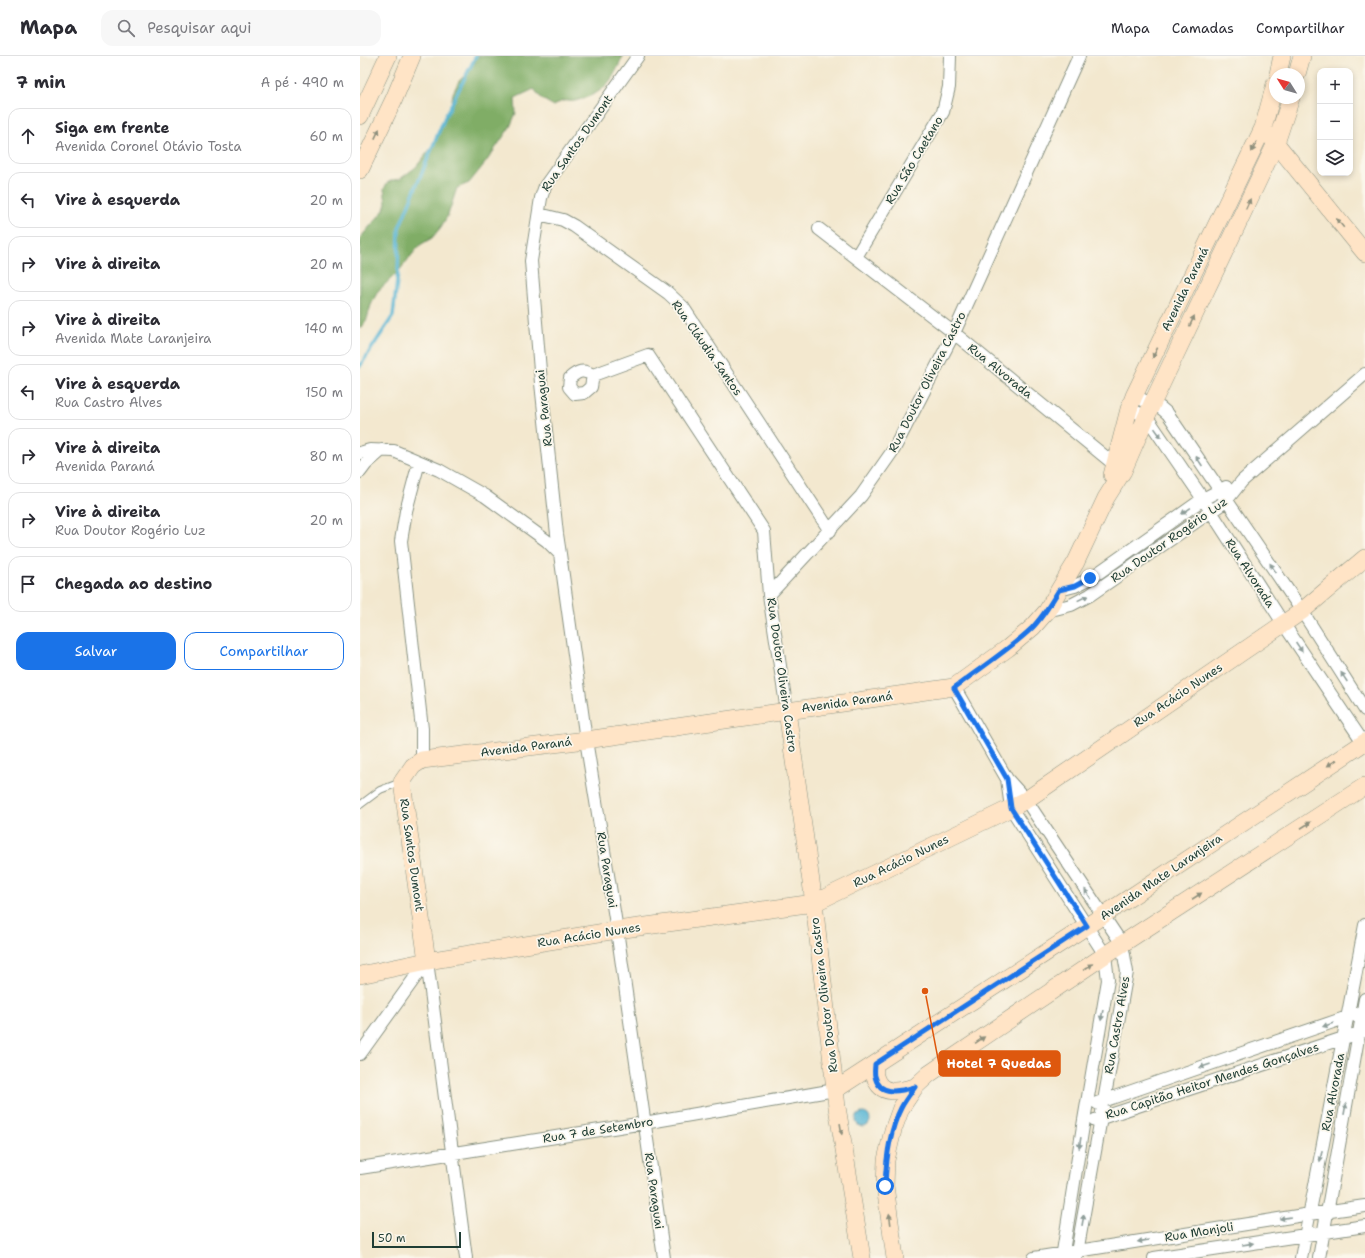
<!DOCTYPE html>
<html lang="pt">
<meta charset="utf-8">
<style>
:root{--surface:#fff;--page:#f7f7f7;--text:#2b2b33;--muted:#7c7c81;--line:#e1e1e2;--accent:#1a73e8}
body{margin:0;font-family:"Shantell Sans",sans-serif;background:var(--page);color:var(--text)}
.controls{position:absolute;right:12px;top:12px;display:grid;overflow:hidden;border-radius:8px;box-shadow:0 2px 6px #0003}
.controls button{width:36px;height:36px;display:grid;place-items:center;padding:0;border:0;border-bottom:1px solid var(--line);background:var(--surface);color:var(--text);font:20px sans-serif}
.compass{position:absolute;left:909px;top:12px;width:36px;height:36px;border-radius:50%;background:var(--surface);box-shadow:0 2px 6px #0003;rotate:307deg}
.scale{position:absolute;left:12px;bottom:10px;width:89px;box-sizing:border-box;padding-left:4px;border:2px solid #1f3d34;border-top:0;font-size:11px;line-height:14px;white-space:nowrap;color:#1f3d34;-webkit-text-stroke:3px #fbf7ec;paint-order:stroke}
.stop{position:absolute;width:12px;height:12px;margin:-9px;border:3px solid #1a73e8;border-radius:50%;background:#fff}
.stop.end{background:#1a73e8;border-color:#fff;box-shadow:0 1px 4px #0008}
.list{margin:0;padding:0;list-style:none}
h2{display:flex;justify-content:space-between;align-items:center;height:52px;margin:0;padding:0 16px;font-size:17px}
h2 small{font-size:13px;font-weight:400;color:var(--muted)}
.list li{display:grid;grid-template-columns:26px 1fr auto;gap:12px;align-items:center;box-sizing:border-box;height:56px;margin:0 8px 8px;padding:0 8px;border:1px solid var(--line);border-radius:12px}
.list b{display:block;font-size:15px;white-space:nowrap}
.list p{margin:0;font-size:13px;white-space:nowrap;color:var(--muted)}
.list em{font-size:13px;font-style:normal;color:var(--muted)}
.actions{display:flex;gap:8px;padding:12px 16px}
.actions a{flex:1;padding:9px 0;border:1px solid var(--accent);border-radius:12px;text-align:center;font-size:14px;color:var(--accent)}
.actions .main{background:var(--accent);color:#fff}
.icon{flex:none;width:22px;height:22px;fill:none;stroke:currentColor;stroke-width:2;stroke-linecap:round;stroke-linejoin:round}
.map{position:relative;flex:none;width:1005px;height:1202px;overflow:hidden}
header{display:flex;align-items:center;gap:24px;box-sizing:border-box;height:56px;padding:0 20px;background:var(--surface);border-bottom:1px solid var(--line)}
header strong{font-size:19px}
nav{display:flex;gap:22px;margin-inline-start:auto;font-size:14px}
.search{width:280px;height:36px;background:var(--page);display:flex;align-items:center;gap:10px;box-sizing:border-box;padding:0 14px;border-radius:12px;color:var(--muted);font-size:15px}
main{display:flex}
aside{flex:1;background:var(--surface)}
.map>svg:first-child{display:block}
</style>
<header>
<strong>Mapa</strong>
<div class="search"><svg class="icon" aria-label="search" viewBox="0 0 24 24"><circle cx="10" cy="10" r="6"/><path d="M15 15l6 6"/></svg>Pesquisar aqui</div>
<nav><a>Mapa</a><a>Camadas</a><a>Compartilhar</a></nav>
</header>
<main>
<aside>
<h2>7 min<small>A pé · 490 m</small></h2>
<ul class="list">
<li><svg class="icon" aria-label="ahead" viewBox="0 0 24 24"><path d="M12 20V5M6 11l6-6 6 6"/></svg><div><b>Siga em frente</b><p>Avenida Coronel Otávio Tosta</p></div><em>60 m</em></li>
<li><svg class="icon" aria-label="left" viewBox="0 0 24 24"><path d="M17 20v-9H6M10 6l-5 5 5 5"/></svg><div><b>Vire à esquerda</b></div><em>20 m</em></li>
<li><svg class="icon" aria-label="right" viewBox="0 0 24 24"><path d="M7 20v-9h11M14 6l5 5-5 5"/></svg><div><b>Vire à direita</b></div><em>20 m</em></li>
<li><svg class="icon" aria-label="right" viewBox="0 0 24 24"><path d="M7 20v-9h11M14 6l5 5-5 5"/></svg><div><b>Vire à direita</b><p>Avenida Mate Laranjeira</p></div><em>140 m</em></li>
<li><svg class="icon" aria-label="left" viewBox="0 0 24 24"><path d="M17 20v-9H6M10 6l-5 5 5 5"/></svg><div><b>Vire à esquerda</b><p>Rua Castro Alves</p></div><em>150 m</em></li>
<li><svg class="icon" aria-label="right" viewBox="0 0 24 24"><path d="M7 20v-9h11M14 6l5 5-5 5"/></svg><div><b>Vire à direita</b><p>Avenida Paraná</p></div><em>80 m</em></li>
<li><svg class="icon" aria-label="right" viewBox="0 0 24 24"><path d="M7 20v-9h11M14 6l5 5-5 5"/></svg><div><b>Vire à direita</b><p>Rua Doutor Rogério Luz</p></div><em>20 m</em></li>
<li><svg class="icon" aria-label="arrive" viewBox="0 0 24 24"><path d="M6 21V4h12l-3 4 3 4H6"/></svg><div><b>Chegada ao destino</b></div></li>
</ul>
<div class="actions"><a class="main">Salvar</a><a>Compartilhar</a></div>
</aside>
<div class="map">
<svg width="1005" height="1202" viewBox="0 0 1005 1202">
<rect width="100%" height="100%" fill="#fbf7ec"/>
<filter id="ink" filterUnits="userSpaceOnUse"><feTurbulence type="fractalNoise" baseFrequency=".025" numOctaves="2"/><feDisplacementMap in="SourceGraphic" scale="8" xChannelSelector="R" yChannelSelector="G"/><feConvolveMatrix kernelMatrix="1 2 1 2 8 2 1 2 1" color-interpolation-filters="sRGB"/></filter>
<filter id="wash" filterUnits="userSpaceOnUse"><feTurbulence type="fractalNoise" baseFrequency=".012" numOctaves="4" result="noise"/><feDisplacementMap in="SourceGraphic" scale="16" xChannelSelector="R" yChannelSelector="G"/><feGaussianBlur stdDeviation="0.9" result="paint"/><feColorMatrix in="noise" values="0 0 0 0 0 0 0 0 0 0 0 0 0 0 0 0 0 1.4 0 .05"/><feComposite in="paint" operator="in"/></filter>
<g filter="url(#wash)">
<rect width="100%" height="100%" fill="#f3e8cf"/>
<path fill="#80ad66" stroke="#50754d" d="M116,0h147c-12,27 -18,37 -48,45 -4,1 -9,-1 -12,0 -3,1 -7,3 -9,5l-12,-7 -8,-10 -19,9 1,15 -6,14 -24,35 -17,21 -12,5 -9,27 -7,12 -9,11 -12,7 -22,27 -20,19 -7,14 -4,14 -7,10v-91l24,-28 2,-7 -2,-14 3,-6 6,-3 7,-1 16,-12 16,-20 19,-41 2,-13 6,-12 9,-9 7,-10z"/>
<path fill="#54b4d3" stroke="#3a7884" d="M496 1064a7 7 0 1 1 14 0a7 7 0 1 1-14 0Z"/>
<g fill="none" stroke-linecap="round" stroke-linejoin="round">
<path stroke="#54b4d3" stroke-width="3.5" d="M0,310l33,-50 5,-44 1,-44 46,-111 31,-61"/>
</g>
</g>
<g filter="url(#ink)">
<g fill="none" stroke-linecap="round" stroke-linejoin="round">
<defs>
<path id="lane" d="M0,749l20,-15 21,-8"/>
<path id="street" d="M179,158l24,6 11,6 94,67 15,14 147,224
M459,173l135,104 166,136
M496,201l87,-145 6,-25 1,-31
M233,319l-2,12 -7,6 -9,1 -6,-7 1,-9c8,-7 13,-9 23,-3l55,-20 116,176 5,64
M774,340l27,12 7,6 134,197 63,99
M769,353l17,7 57,83 80,124 82,122
M0,397l10,-3 24,1 45,19 46,26 62,45 13,13 26,186 31,190 47,328
M59,406l-13,49 -5,30 21,188v31
M0,416l6,-8 16,-14
M200,498l-3,-20 -16,-151 -10,-122 10,-63 4,-12 93,-130
M699,534l16,-4 16,-8 112,-79 23,-12
M687,555l24,-6 19,-10 136,-94 16,-20 123,-107
M594,631l53,92 19,21 96,144 5,28 -51,286
M427,655l-18,-116 92,-99 33,-47 60,-116 125,-277
M647,723l4,29 94,147 3,25 -25,146 -21,132
M67,905l39,297
M0,998l67,-93
M737,1047l268,-92
M735,1064l270,-89
M0,1112l284,-45 191,-33
M674,1202l276,-44 55,-8
M794,1202l211,-32
M941,1202l64,-333
M959,1202l46,-259"/>
<path id="secondary" d="M918,18l4,-18
M937,18l5,-18
M0,60l28,-60
M910,80l95,117
M0,114l34,-71 18,-43
M752,419l17,-66 5,-13 129,-268 12,-44
M427,655l27,192 23,204 25,151
M67,905l-25,-179 11,-16 9,-6 164,-20 368,-53 54,-39 25,-21 14,-16 12,-21 17,-28 30,-64 17,-27 29,-67 124,-261 15,-45
M0,919l67,-14 190,-31 197,-27 197,-95 15,-8 276,-189 63,-53
M515,1008c0,4 -1,8 0,12 5,21 26,15 40,11
M475,1034l252,-164 278,-184
M535,1202l-10,-72 1,-26 7,-30 8,-22 14,-21 14,-13 176,-119 260,-169"/>
</defs>
<use href="#lane" stroke="#899282" stroke-width="8"/>
<use href="#street" stroke="#899282" stroke-width="14"/>
<use href="#secondary" stroke="#899282" stroke-width="18"/>
<use href="#lane" stroke="#fff" stroke-width="6"/>
<use href="#street" stroke="#fff" stroke-width="12"/>
<use href="#secondary" stroke="#ffe4c6" stroke-width="17"/>
</g>
<defs><path id="oneway-solid" d="M-6-.8H1V-3.2L6.5 0L1 3.2V.8H-6Z"/></defs>
<g fill="#8f907d">
<use href="#oneway-solid" transform="translate(17 78) rotate(-65)"/>
<use href="#oneway-solid" transform="translate(894 91) rotate(116)"/>
<use href="#oneway-solid" transform="translate(888 148) rotate(-65)"/>
<use href="#oneway-solid" transform="translate(980 167) rotate(-129)"/>
<use href="#oneway-solid" transform="translate(832 265) rotate(-65)"/>
<use href="#oneway-solid" transform="translate(795 297) rotate(116)"/>
<use href="#oneway-solid" transform="translate(972 707) rotate(147)"/>
<use href="#oneway-solid" transform="translate(946 769) rotate(-33)"/>
<use href="#oneway-solid" transform="translate(837 840) rotate(-33)"/>
<use href="#oneway-solid" transform="translate(728 911) rotate(-34)"/>
<use href="#oneway-solid" transform="translate(620 984) rotate(-34)"/>
<use href="#oneway-solid" transform="translate(481 1073) rotate(81)"/>
<use href="#oneway-solid" transform="translate(530 1163) rotate(-98)"/>
</g>
<g fill="#8f9e9a">
<use href="#oneway-solid" transform="translate(798 377) rotate(55)"/>
<use href="#oneway-solid" transform="translate(839 405) rotate(-124)"/>
<use href="#oneway-solid" transform="translate(826 455) rotate(145)"/>
<use href="#oneway-solid" transform="translate(913 512) rotate(-124)"/>
<use href="#oneway-solid" transform="translate(723 542) rotate(-26)"/>
<use href="#oneway-solid" transform="translate(939 591) rotate(56)"/>
<use href="#oneway-solid" transform="translate(984 621) rotate(-123)"/>
<use href="#oneway-solid" transform="translate(728 838) rotate(-124)"/>
<use href="#oneway-solid" transform="translate(742 959) rotate(100)"/>
<use href="#oneway-solid" transform="translate(968 969) rotate(161)"/>
<use href="#oneway-solid" transform="translate(845 1010) rotate(161)"/>
<use href="#oneway-solid" transform="translate(985 1053) rotate(-80)"/>
<use href="#oneway-solid" transform="translate(720 1087) rotate(99)"/>
<use href="#oneway-solid" transform="translate(961 1100) rotate(101)"/>
<use href="#oneway-solid" transform="translate(925 1162) rotate(171)"/>
<use href="#oneway-solid" transform="translate(723 1164) rotate(-80)"/>
<use href="#oneway-solid" transform="translate(783 1185) rotate(171)"/>
<use href="#oneway-solid" transform="translate(888 1188) rotate(-9)"/>
</g>
</g>
<g fill="none" stroke-linecap="round" stroke-linejoin="round" filter="url(#ink)">
<path stroke="#1a73e8" stroke-width="5" d="M525,1130c1,-26 4,-55 16,-78 4,-8 9,-14 14,-21 -14,4 -36,10 -40,-11 -1,-4 0,-9 0,-12l212,-138 -76,-118 -4,-29 -53,-91c26,-20 55,-38 78,-60 11,-11 19,-25 27,-38l16,-4 15,-8"/>
</g>
<g text-anchor="middle" dominant-baseline="central" stroke-width="3.5" stroke-linejoin="round" paint-order="stroke">
<g font-size="12" fill="#1f3d34" stroke="#fbf7ec">
<text transform="translate(217 87) rotate(-55)">Rua Santos Dumont</text>
<text transform="translate(554 104) rotate(-59)">Rua São Caetano</text>
<text transform="translate(825 233) rotate(-64)">Avenida Paraná</text>
<text transform="translate(347 292) rotate(55)">Rua Cláudia Santos</text>
<text transform="translate(640 315) rotate(39)">Rua Alvorada</text>
<text transform="translate(567 326) rotate(-63)">Rua Doutor Oliveira Castro</text>
<text transform="translate(184 352) rotate(-96)">Rua Paraguai</text>
<text transform="translate(809 484) rotate(-35)">Rua Doutor Rogério Luz</text>
<text transform="translate(890 517) rotate(57)">Rua Alvorada</text>
<text transform="translate(422 619) rotate(82)">Rua Doutor Oliveira Castro</text>
<text transform="translate(818 639) rotate(-34)">Rua Acácio Nunes</text>
<text transform="translate(487 646) rotate(-8)">Avenida Paraná</text>
<text transform="translate(166 691) rotate(-7)">Avenida Paraná</text>
<text transform="translate(52 799) rotate(82)">Rua Santos Dumont</text>
<text transform="translate(541 805) rotate(-26)">Rua Acácio Nunes</text>
<text transform="translate(247 814) rotate(81)">Rua Paraguai</text>
<text transform="translate(801 821) rotate(-34)">Avenida Mate Laranjeira</text>
<text transform="translate(229 879) rotate(-9)">Rua Acácio Nunes</text>
<text transform="translate(464 939) rotate(-97)">Rua Doutor Oliveira Castro</text>
<text transform="translate(757 969) rotate(-80)">Rua Castro Alves</text>
<text transform="translate(852 1025) rotate(-18)">Rua Capitão Heitor Mendes Gonçalves</text>
<text transform="translate(973 1036) rotate(-79)">Rua Alvorada</text>
<text transform="translate(238 1074) rotate(-9)">Rua 7 de Setembro</text>
<text transform="translate(294 1135) rotate(82)">Rua Paraguai</text>
<text transform="translate(839 1176) rotate(-9)">Rua Monjoli</text>
</g>
</g>
<path fill="none" stroke="#de580e" stroke-width="1.5" d="M565 935L579 1008"/>
<circle fill="#de580e" stroke="#fbf7ec" stroke-width="1.5" cx="565" cy="935" r="4"/>
<rect fill="#de580e" stroke="#de580e" stroke-width="1.5" x="579" y="995" width="121" height="25" rx="4"/>
<g font-size="13" text-anchor="middle" font-weight="bold" fill="#fff">
<text x="639" y="1012">Hotel 7 Quedas</text>
</g>
</svg>
<div class="controls">
<button>+</button>
<button>−</button>
<button><svg class="icon" aria-label="layers" viewBox="0 0 24 24"><path d="M12 4l9 5-9 5-9-5zM3 14l9 5 9-5"/></svg></button>
</div>
<svg class="compass" viewBox="-18 -18 36 36"><path d="M0-13l5 13h-10z" fill="#e53935"/><path d="M0 13l5-13h-10z" fill="#7c7c81"/></svg>
<div class="scale">50 m</div>
<div class="stop" style="left:525px;top:1130px"></div>
<div class="stop end" style="left:730px;top:522px"></div>
</div>
</main>
